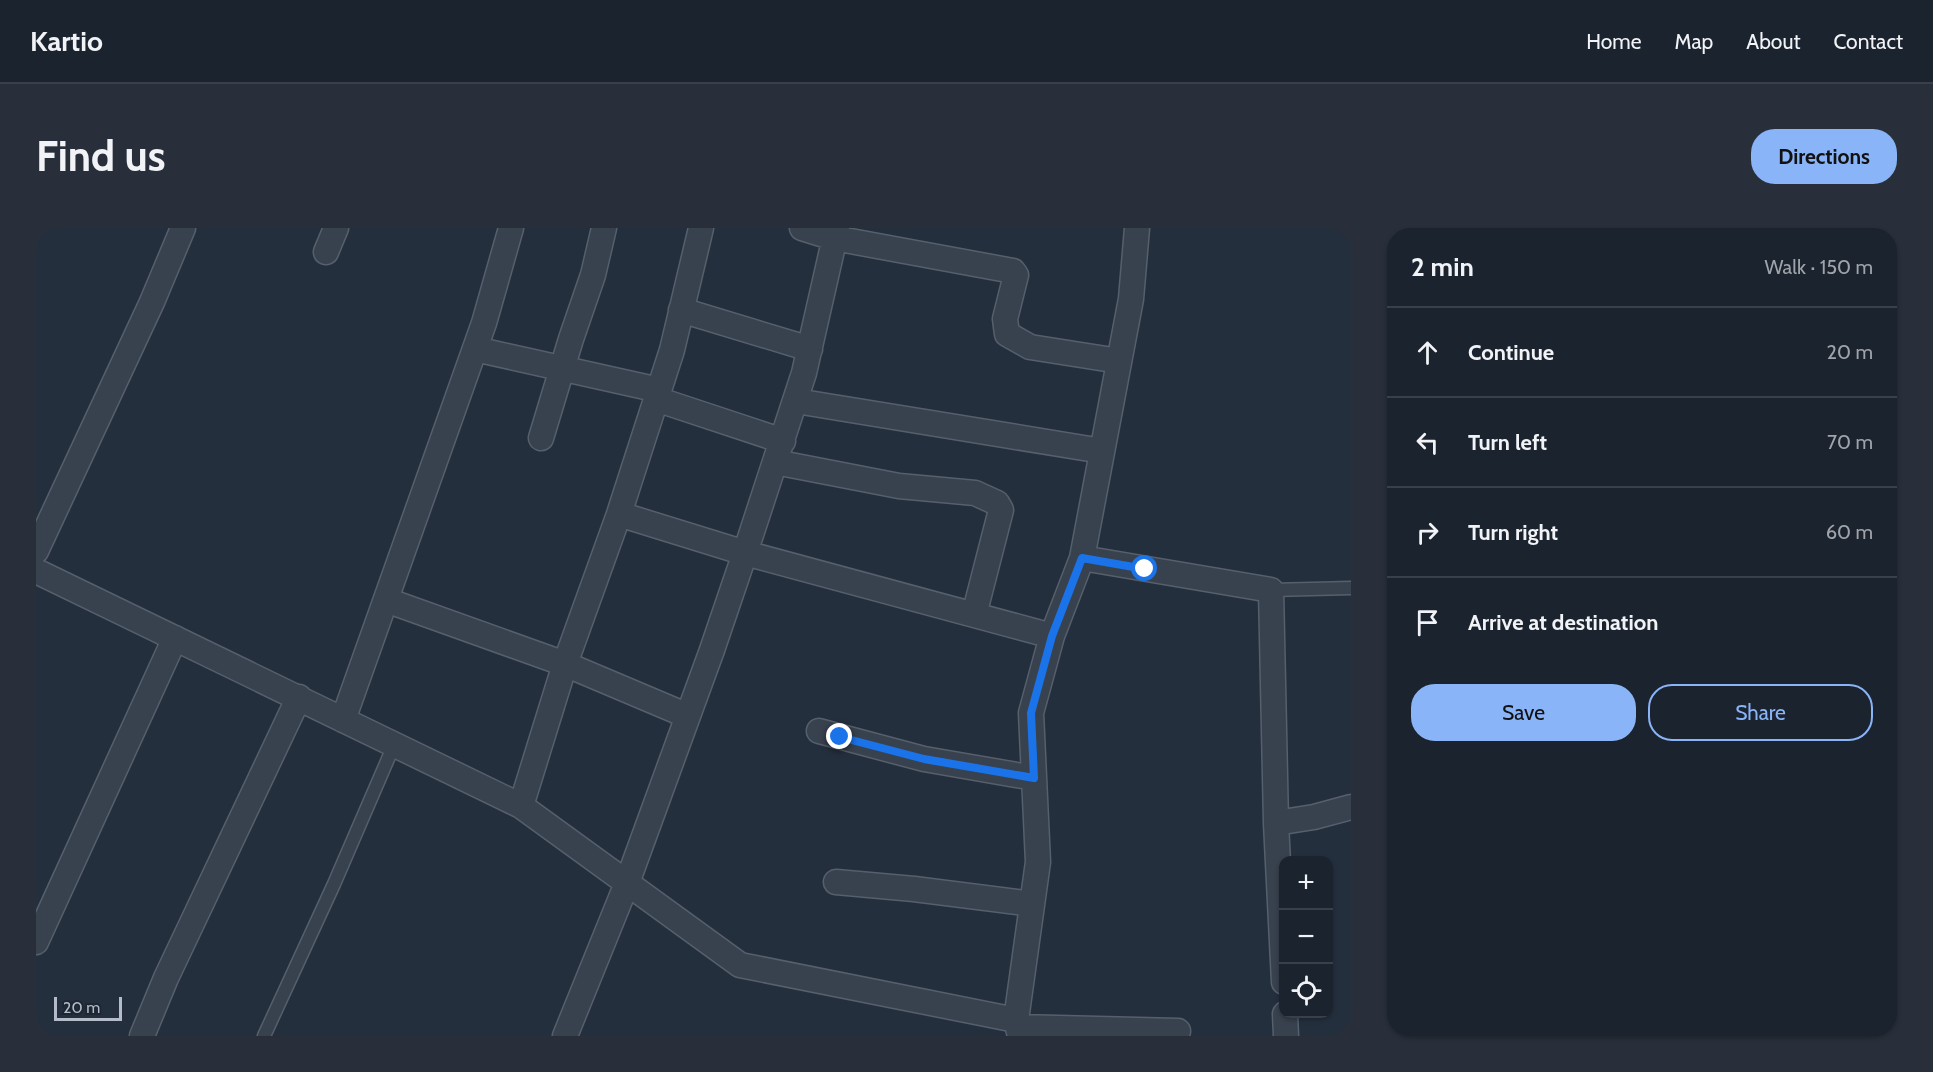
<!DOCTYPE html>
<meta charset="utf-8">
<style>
:root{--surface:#1b232e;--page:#282f3a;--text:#f1f3f6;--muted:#a0a4aa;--line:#39404a;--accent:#8ab4f8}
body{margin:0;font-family:Cabin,sans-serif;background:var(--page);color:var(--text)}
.controls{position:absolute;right:18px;bottom:18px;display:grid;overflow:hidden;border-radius:12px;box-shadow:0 2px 4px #0004}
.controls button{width:54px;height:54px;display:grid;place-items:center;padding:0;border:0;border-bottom:2px solid var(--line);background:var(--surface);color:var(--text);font:30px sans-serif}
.scale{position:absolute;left:18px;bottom:15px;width:68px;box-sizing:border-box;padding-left:6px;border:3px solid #b4bcc9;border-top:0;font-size:16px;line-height:21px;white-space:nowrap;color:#b4bcc9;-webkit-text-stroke:4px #1d2633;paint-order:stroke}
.stop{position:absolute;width:18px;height:18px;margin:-14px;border:4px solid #1a73e8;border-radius:50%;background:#fff}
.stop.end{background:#1a73e8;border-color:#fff;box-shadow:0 2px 6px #0008}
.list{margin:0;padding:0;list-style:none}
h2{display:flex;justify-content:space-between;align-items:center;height:78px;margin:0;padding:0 24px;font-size:26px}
h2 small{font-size:20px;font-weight:400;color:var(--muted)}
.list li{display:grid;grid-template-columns:39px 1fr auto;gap:18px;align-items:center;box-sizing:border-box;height:90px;padding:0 24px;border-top:2px solid var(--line)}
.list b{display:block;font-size:22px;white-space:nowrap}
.list em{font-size:20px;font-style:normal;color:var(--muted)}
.actions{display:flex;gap:12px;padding:18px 24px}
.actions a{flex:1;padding:14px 0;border:2px solid var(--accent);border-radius:24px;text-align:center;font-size:21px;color:var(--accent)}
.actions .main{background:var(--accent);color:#111}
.icon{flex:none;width:33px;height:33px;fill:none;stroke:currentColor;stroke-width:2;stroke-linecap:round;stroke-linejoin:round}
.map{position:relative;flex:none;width:1315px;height:808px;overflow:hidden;border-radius:24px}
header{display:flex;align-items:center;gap:36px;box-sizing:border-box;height:84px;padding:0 30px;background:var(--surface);border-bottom:2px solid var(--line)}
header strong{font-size:28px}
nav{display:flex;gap:33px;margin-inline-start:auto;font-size:21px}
.intro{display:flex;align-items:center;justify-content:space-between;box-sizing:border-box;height:144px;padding:0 36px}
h1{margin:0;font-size:42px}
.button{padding:15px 27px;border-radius:24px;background:var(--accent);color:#111;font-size:21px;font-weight:700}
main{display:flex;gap:36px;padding:0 36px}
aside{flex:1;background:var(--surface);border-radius:24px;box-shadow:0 2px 4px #0004}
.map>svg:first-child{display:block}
</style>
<header>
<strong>Kartio</strong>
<nav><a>Home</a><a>Map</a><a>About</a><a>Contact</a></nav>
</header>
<div class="intro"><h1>Find us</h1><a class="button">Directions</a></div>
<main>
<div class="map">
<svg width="1315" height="808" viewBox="0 0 1315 808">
<rect width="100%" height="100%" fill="#242f3e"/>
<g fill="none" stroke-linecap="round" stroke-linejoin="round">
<defs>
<path id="lane" d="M1235,362l80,-2
M228,808l70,-152 60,-139"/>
<path id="street" d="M766,0l32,10 179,33 3,4 -11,44 2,15 23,13 89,14
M290,24l10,-24
M645,82l129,39
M439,121l184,41
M620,171l127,42
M760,173l306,50
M505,210l30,-99 22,-64 11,-47
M739,234l124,24 76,7 22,10 4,7 -27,105
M583,286l126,39 307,83
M0,323l116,-249 31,-74
M1046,330l189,32 5,233 8,159
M0,343l485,235 219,159 276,55 4,16
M350,372l179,64 123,52
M307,492l141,-397 27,-95
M783,503l105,28 110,19
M485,578l44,-142 54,-150 53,-164 29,-122
M1240,595l38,-6 37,-10
M800,654l78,7 118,15
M0,714l139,-304
M1249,786l1,22
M980,792l22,-158 -7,-149 21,-77 30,-78 49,-259 6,-71
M982,799l160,4
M106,808l24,-58 133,-281
M529,808l62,-153 85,-233 33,-97 59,-180 33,-145"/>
</defs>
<use href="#lane" stroke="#565f6c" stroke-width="15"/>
<use href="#street" stroke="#565f6c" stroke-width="27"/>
<use href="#lane" stroke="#38414e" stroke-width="12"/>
<use href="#street" stroke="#38414e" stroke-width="24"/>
</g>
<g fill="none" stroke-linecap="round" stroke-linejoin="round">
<path stroke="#1a73e8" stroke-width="8" d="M804,509l84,22 110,19 -3,-65 21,-77 30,-78 63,11"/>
</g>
</svg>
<div class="controls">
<button>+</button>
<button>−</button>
<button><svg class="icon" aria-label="locate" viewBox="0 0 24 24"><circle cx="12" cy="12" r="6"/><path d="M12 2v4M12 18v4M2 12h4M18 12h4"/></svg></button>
</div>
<div class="scale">20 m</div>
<div class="stop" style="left:1109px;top:341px"></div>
<div class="stop end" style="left:804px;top:509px"></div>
</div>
<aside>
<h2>2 min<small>Walk · 150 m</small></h2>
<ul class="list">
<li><svg class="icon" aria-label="ahead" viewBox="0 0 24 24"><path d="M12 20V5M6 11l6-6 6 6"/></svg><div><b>Continue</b></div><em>20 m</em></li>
<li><svg class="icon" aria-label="left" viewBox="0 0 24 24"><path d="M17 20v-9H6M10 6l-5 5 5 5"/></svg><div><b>Turn left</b></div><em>70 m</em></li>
<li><svg class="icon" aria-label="right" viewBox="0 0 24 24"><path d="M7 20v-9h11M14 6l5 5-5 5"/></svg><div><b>Turn right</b></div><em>60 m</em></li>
<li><svg class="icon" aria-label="arrive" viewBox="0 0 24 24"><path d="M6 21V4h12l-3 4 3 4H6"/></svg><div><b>Arrive at destination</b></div></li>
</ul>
<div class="actions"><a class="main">Save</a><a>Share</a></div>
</aside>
</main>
